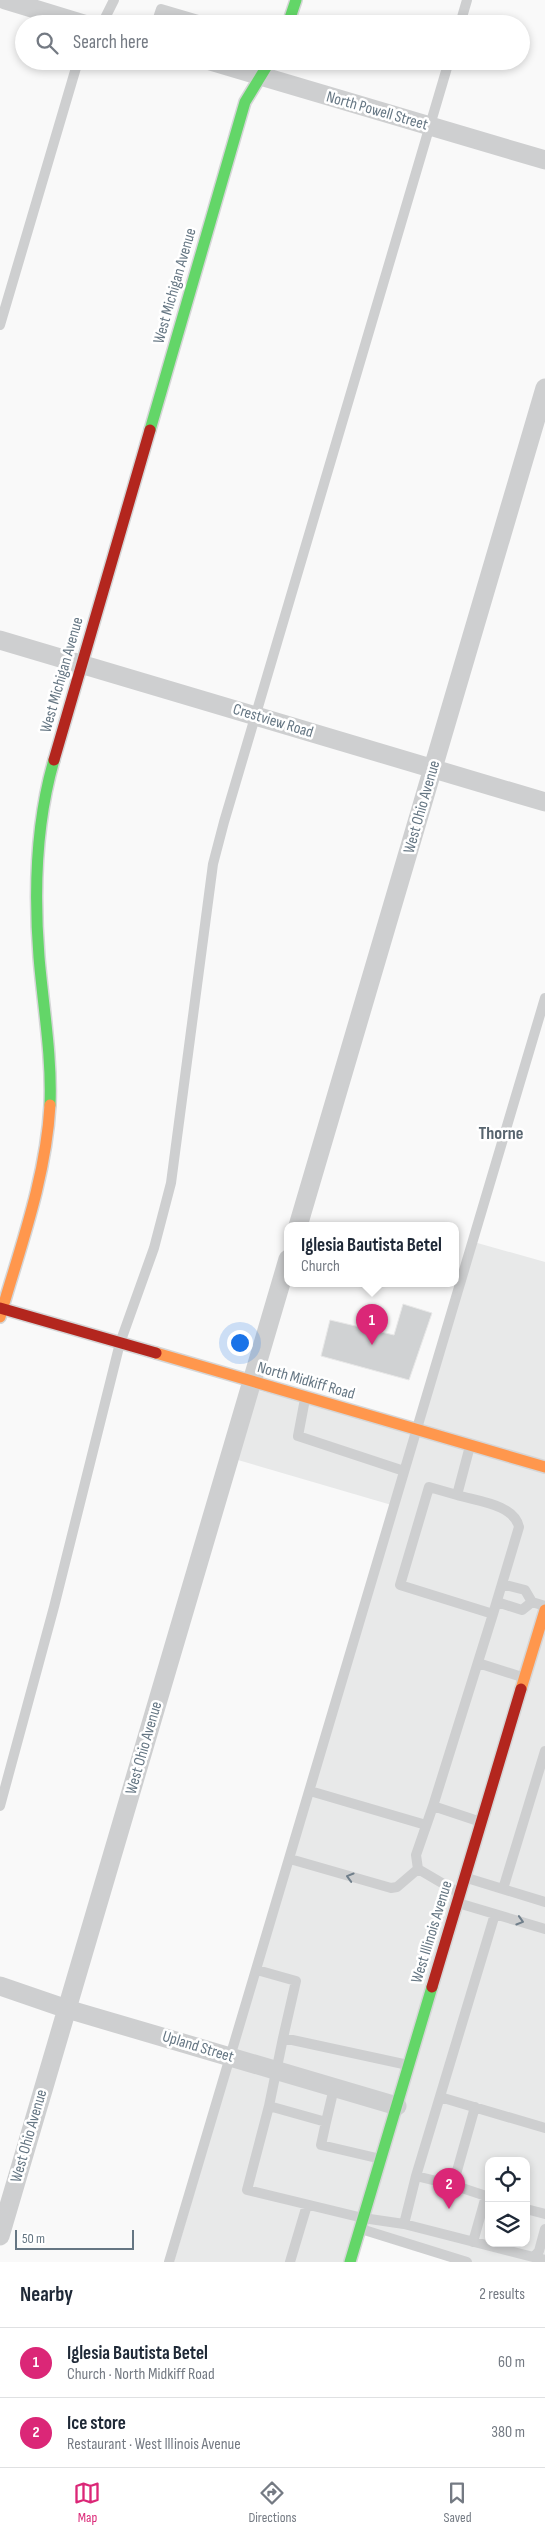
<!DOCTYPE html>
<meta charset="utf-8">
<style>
:root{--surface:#fff;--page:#f2f2f3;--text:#1f2937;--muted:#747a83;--line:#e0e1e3;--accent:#db2777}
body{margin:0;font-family:"Sofia Sans Condensed",sans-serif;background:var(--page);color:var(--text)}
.controls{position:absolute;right:15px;bottom:15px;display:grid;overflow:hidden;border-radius:10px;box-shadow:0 2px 8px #0003}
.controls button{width:45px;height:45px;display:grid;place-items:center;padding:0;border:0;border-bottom:1px solid var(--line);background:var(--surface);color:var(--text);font:25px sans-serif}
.scale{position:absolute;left:15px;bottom:12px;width:119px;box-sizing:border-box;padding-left:5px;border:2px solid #657683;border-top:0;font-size:14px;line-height:18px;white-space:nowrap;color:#657683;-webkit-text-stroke:4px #fff;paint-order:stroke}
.you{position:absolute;left:239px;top:1342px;width:18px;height:18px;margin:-12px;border:4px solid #fff;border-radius:50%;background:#1a73e8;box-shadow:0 0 0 8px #1a73e833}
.badge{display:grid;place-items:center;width:32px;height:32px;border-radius:50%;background:var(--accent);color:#fff;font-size:16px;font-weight:700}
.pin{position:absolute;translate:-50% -41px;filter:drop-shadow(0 1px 2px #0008)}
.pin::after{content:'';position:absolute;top:26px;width:18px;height:15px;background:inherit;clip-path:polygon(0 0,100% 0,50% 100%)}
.popup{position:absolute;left:284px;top:1222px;width:175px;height:65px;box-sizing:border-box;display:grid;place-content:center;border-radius:10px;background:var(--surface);filter:drop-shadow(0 1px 4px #0005);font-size:16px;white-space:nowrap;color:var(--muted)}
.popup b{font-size:19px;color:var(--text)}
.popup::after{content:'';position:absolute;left:50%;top:100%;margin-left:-10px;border:10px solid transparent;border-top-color:var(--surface)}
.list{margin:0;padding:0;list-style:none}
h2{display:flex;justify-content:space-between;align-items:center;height:65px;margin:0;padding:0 20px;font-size:21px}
h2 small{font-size:16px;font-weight:400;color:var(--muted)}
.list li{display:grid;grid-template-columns:32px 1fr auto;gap:15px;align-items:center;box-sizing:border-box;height:70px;padding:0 20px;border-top:1px solid var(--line)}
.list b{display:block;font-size:19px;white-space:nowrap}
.list p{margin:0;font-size:16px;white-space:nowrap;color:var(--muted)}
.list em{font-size:16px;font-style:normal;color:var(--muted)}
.icon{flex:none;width:28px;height:28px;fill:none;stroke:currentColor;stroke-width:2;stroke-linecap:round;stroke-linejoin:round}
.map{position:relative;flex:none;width:545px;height:2262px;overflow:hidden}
.search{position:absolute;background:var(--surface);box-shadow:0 2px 8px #0003;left:15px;right:15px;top:15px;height:55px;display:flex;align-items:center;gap:12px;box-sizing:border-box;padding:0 18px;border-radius:28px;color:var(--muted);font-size:19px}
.sheet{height:205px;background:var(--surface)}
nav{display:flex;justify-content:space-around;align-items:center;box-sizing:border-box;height:70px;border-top:1px solid var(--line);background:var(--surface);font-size:14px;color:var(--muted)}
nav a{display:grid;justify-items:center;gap:2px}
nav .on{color:var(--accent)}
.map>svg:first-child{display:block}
</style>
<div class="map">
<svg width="545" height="2262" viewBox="0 0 545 2262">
<rect width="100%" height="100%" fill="#f9f9f9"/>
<path fill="#e8e9e9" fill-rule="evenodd" d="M474,1242l71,20v1000h-84l-97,-30 -10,30h-180l221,-756 -164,-48 20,-69 168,39zM489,2161h37v82h-37z"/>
<path fill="#d0d2d3" stroke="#e8e8e8" d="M403,1304l29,9 -23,67 -88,-24 9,-36 64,15z"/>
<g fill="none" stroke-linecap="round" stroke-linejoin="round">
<defs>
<path id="fast" d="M288,24l8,-24
M150,430l95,-328 25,-41
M50,1105c2,-50 -7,-99 -11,-148 -5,-64 -3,-135 15,-197
M350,2262l82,-275"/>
<path id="slow" d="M0,1317c20,-69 46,-139 50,-212
M156,1353l389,114
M521,1689l24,-79"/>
<path id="jam" d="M54,760l96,-330
M0,1308l156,45
M432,1987l89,-298"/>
</defs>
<use href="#fast" stroke="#d5d6d7" stroke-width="14"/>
<use href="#slow" stroke="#d5d6d7" stroke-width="14"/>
<use href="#jam" stroke="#d5d6d7" stroke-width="14"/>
<path stroke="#cecfd0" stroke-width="10" d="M102,24l12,-24
M156,24l5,-15 51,15
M244,24l17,-4 12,4
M460,24l7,-24
M0,325l78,-264
M305,1399l-7,37 106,35
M457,1495c19,6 57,9 62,32l-26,87 -93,-29 29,-98 28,8 13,-49
M502,1584l23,6 7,12 13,4
M497,1602l25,8 10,-8
M478,1663l47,15
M310,1791l116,34
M0,1806l54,-199 66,-264 34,-95 17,-65 42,-319 11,-42 225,-761
M433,1806l-17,49 2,14 41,24
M481,1822l-48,-16 60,-192
M290,1859l101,29 6,-1 21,-18
M467,1878l78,24
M503,1889l42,-138
M458,1903l87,26
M257,1970l39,11 -13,57
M440,2097l105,31
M269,2106l14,-68 125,27
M326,2122l8,-34
M381,2159l-60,-14 5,-23 -57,-16 -22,84 116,28 41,6 12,-48 79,-262
M416,2176l37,9 22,-78
M453,2185l33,11 -13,46
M526,2209l19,5
M404,2224l141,36
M361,2229l106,33
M534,2257l5,-6 6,-22
M169,2262l376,-1264
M290,2262l17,-57"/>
<path stroke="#cecfd0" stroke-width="19" d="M5,0l79,24
M210,61l335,99
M0,640l545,162
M298,1226l247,-838
M0,1986l67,23 330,97
M0,2236l288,-977"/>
<use href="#fast" stroke="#63d668" stroke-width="11"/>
<use href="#slow" stroke="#ff974d" stroke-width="11"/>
<use href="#jam" stroke="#b3261e" stroke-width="11"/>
</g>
<defs><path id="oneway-chevron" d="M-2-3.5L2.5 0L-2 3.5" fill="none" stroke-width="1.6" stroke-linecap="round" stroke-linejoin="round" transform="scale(1.25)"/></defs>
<g stroke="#707f8b">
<use href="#oneway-chevron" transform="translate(350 1877) rotate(-164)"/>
<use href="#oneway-chevron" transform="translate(520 1921) rotate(17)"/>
</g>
<g text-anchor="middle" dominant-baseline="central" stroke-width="5" stroke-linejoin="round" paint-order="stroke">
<g font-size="16" fill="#657683" stroke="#fff">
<text transform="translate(377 111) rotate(16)">North Powell Street</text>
<text transform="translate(175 286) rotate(-74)">West Michigan Avenue</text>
<text transform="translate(62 675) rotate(-74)">West Michigan Avenue</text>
<text transform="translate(273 721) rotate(17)">Crestview Road</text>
<text transform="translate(422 807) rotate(-74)">West Ohio Avenue</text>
<text transform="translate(306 1381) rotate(16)">North Midkiff Road</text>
<text transform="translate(144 1748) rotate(-74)">West Ohio Avenue</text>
<text transform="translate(432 1932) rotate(-73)">West Illinois Avenue</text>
<text transform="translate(198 2047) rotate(17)">Upland Street</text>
<text transform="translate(29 2136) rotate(-74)">West Ohio Avenue</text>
</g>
<g font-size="18" font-weight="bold" fill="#57646e" stroke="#fff">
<text x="501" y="1133">Thorne</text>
</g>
</g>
</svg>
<div class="controls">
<button><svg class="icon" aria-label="locate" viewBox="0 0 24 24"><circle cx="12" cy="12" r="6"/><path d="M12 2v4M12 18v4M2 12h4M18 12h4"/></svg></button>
<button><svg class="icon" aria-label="layers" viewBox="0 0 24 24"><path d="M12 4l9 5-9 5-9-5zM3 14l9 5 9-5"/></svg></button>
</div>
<div class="scale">50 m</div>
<div class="you"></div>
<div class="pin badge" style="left:372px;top:1345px">1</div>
<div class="popup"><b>Iglesia Bautista Betel</b>Church</div>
<div class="pin badge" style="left:449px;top:2209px">2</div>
<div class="search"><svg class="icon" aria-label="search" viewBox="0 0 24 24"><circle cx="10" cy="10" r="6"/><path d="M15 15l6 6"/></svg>Search here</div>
</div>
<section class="sheet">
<h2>Nearby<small>2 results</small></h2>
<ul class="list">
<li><span class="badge">1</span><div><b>Iglesia Bautista Betel</b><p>Church · North Midkiff Road</p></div><em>60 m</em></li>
<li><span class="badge">2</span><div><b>Ice store</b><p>Restaurant · West Illinois Avenue</p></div><em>380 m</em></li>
</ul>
</section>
<nav>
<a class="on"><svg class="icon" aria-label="map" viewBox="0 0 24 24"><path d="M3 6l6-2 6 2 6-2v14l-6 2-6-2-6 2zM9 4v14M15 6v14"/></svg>Map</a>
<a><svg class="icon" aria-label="directions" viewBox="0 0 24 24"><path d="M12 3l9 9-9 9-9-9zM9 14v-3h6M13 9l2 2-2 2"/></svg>Directions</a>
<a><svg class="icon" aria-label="saved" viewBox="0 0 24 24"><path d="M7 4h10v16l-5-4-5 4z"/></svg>Saved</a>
</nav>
